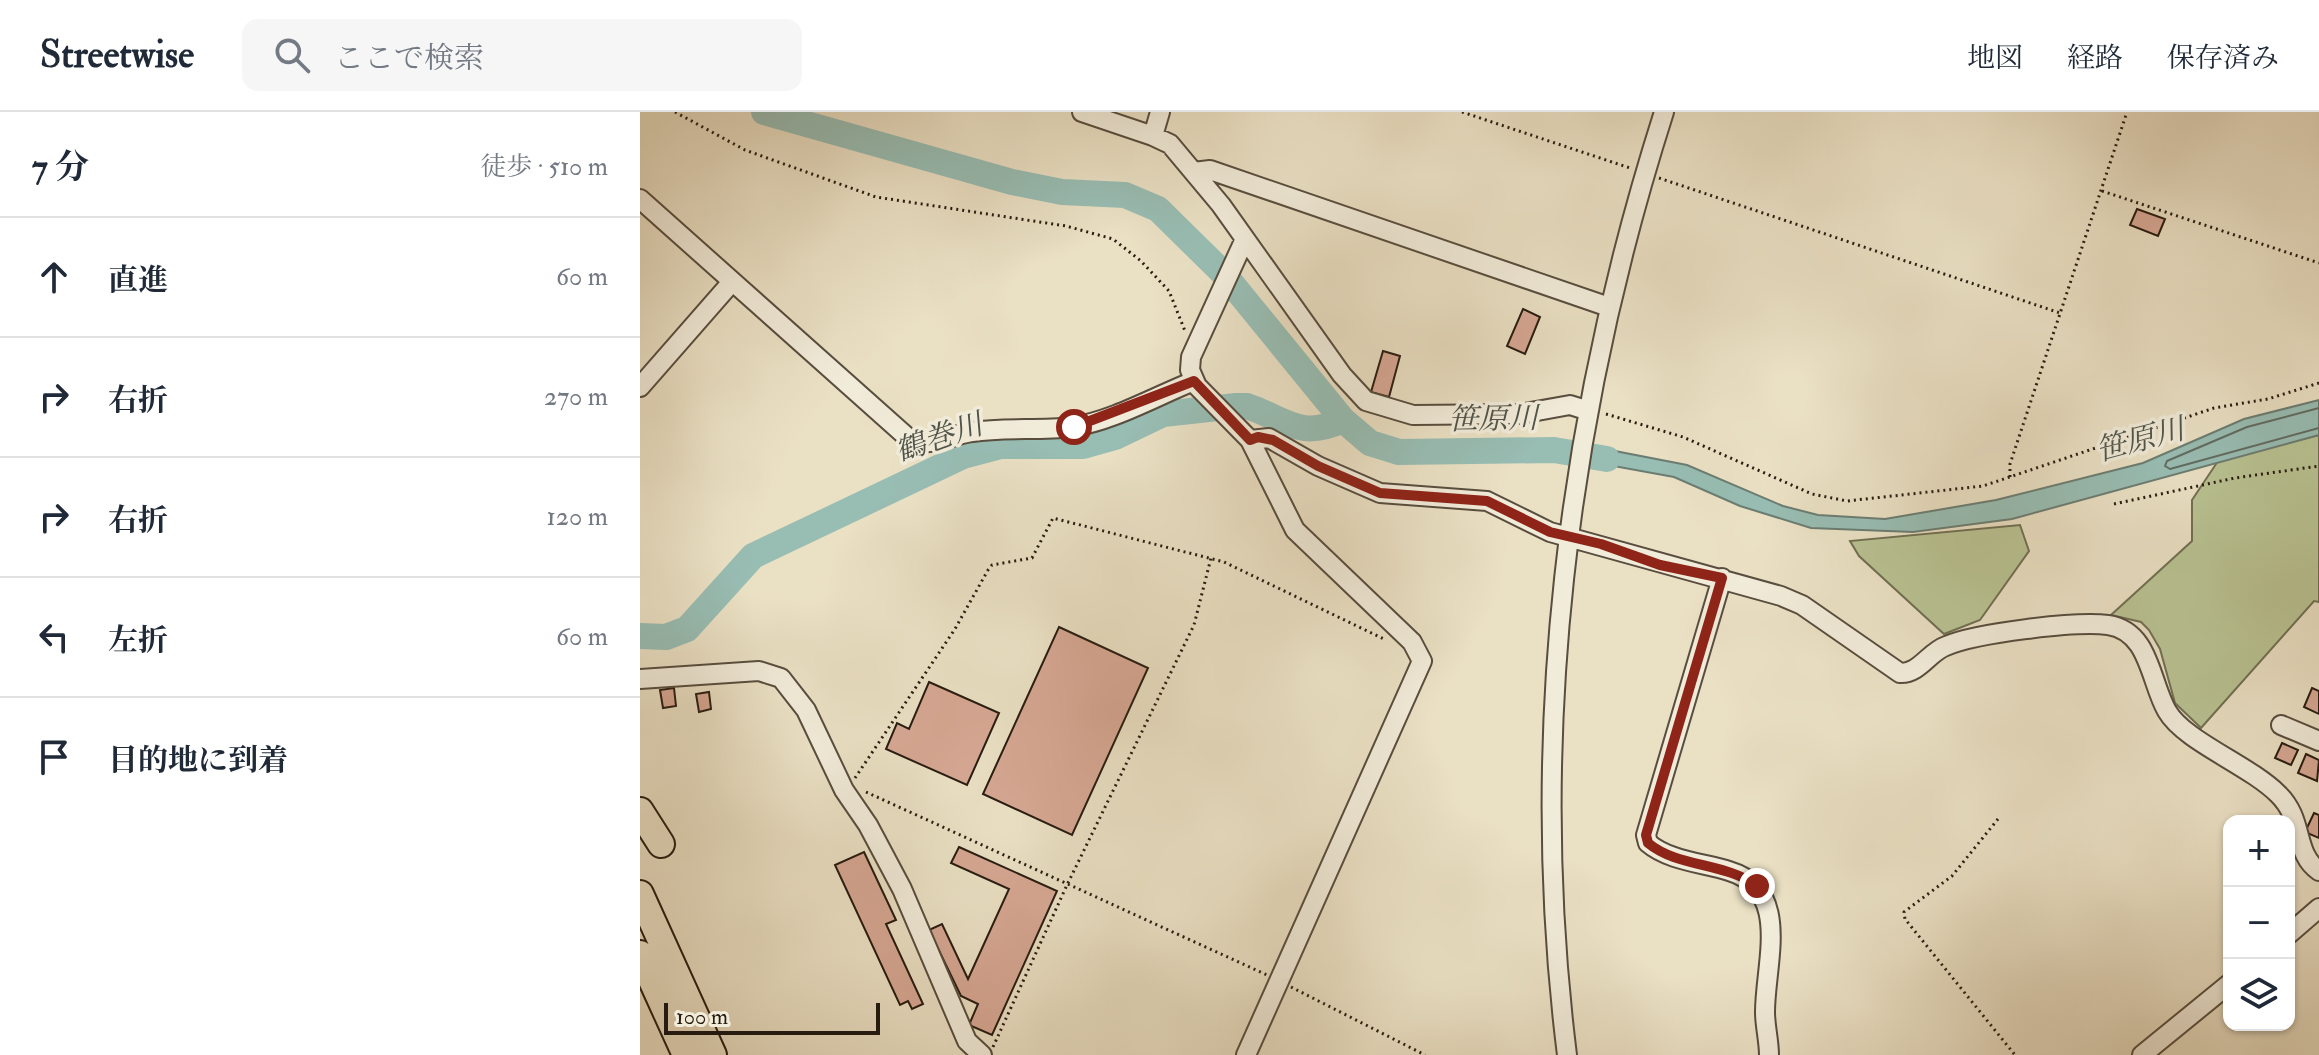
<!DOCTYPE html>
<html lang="ja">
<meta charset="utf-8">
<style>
:root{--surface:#fff;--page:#f6f6f7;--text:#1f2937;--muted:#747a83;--line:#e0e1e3}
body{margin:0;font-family:"IM FELL Double Pica","Noto Serif JP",serif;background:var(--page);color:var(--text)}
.controls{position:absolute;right:24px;bottom:24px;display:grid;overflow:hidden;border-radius:16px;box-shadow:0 2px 6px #0004}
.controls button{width:72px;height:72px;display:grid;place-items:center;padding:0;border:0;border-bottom:2px solid var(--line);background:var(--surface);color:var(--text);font:40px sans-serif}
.scale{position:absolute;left:24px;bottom:20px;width:216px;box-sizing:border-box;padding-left:8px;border:4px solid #281c11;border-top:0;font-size:22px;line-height:28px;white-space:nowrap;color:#281c11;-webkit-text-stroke:6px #f1ebd9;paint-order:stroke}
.stop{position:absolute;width:24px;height:24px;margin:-18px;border:6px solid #8f2418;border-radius:50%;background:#fff}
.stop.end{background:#8f2418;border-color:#fff;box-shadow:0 2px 8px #0008}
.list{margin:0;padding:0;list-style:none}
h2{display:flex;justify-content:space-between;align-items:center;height:104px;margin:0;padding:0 32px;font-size:34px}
h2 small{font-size:26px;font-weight:400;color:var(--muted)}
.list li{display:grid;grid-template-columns:52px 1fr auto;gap:24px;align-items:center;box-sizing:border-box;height:120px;padding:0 32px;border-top:2px solid var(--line)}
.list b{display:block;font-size:30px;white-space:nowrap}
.list em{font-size:26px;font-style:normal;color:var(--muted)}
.icon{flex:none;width:44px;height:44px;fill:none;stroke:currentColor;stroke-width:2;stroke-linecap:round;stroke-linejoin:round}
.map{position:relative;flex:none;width:1679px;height:943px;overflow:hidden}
header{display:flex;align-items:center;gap:48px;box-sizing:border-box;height:112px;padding:0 40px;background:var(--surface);border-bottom:2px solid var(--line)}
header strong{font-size:38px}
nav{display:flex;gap:44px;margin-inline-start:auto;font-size:28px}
.search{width:560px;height:72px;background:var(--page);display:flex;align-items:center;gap:20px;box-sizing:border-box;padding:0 28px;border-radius:16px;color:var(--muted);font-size:30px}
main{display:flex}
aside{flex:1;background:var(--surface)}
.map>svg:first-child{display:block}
</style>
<header>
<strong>Streetwise</strong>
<div class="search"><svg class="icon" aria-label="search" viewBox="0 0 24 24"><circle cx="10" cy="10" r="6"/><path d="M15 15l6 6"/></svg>ここで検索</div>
<nav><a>地図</a><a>経路</a><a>保存済み</a></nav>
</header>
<main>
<aside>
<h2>7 分<small>徒歩 · 510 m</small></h2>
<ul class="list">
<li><svg class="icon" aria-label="ahead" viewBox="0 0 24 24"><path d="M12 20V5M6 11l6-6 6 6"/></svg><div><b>直進</b></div><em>60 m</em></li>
<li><svg class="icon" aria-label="right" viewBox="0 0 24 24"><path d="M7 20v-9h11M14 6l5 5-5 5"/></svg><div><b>右折</b></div><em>270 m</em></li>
<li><svg class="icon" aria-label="right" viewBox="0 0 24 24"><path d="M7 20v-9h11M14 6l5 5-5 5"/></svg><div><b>右折</b></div><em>120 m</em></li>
<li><svg class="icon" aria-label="left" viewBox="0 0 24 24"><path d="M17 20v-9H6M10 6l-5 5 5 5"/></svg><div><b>左折</b></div><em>60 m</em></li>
<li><svg class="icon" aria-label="arrive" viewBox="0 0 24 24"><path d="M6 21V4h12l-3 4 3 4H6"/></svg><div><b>目的地に到着</b></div></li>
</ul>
</aside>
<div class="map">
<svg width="1679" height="943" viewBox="0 0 1679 943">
<rect width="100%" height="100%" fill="#eae0c4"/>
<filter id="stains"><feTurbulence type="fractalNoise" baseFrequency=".0025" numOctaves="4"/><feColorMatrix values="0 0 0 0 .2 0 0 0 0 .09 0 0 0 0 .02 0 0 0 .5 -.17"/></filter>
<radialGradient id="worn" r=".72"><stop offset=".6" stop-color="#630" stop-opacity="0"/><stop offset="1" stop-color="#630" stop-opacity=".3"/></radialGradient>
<path fill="#b9c292" stroke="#706f52" stroke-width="2" d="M1679,323v167l-5,-1 -113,127 -26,-25 -15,-54 -11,-19 -8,-8 -30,-7 81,-74v-41l26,-39z
M1380,413l9,26 -49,69 -36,14 -85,-78 -9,-15z"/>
<path fill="#98bdb3" stroke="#6b7d72" stroke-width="2" d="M1679,288v35l-307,84 -99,13 -102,-4 -71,-22 -66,-29 -88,-16 3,-15 98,19 96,41 35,9 67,4 111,-19 147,-37 101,-44z"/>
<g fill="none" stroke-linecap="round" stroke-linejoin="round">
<path stroke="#606c62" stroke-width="2" d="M1679,296l-72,19 -80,34 -2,5 5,3 149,-41"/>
<path stroke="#98bdb3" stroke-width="26" d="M124,0l248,70 50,10 63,3 33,14 65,64 120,147 27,23 29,9 155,-2 53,9
M0,524l26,1 21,-8 66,-73 210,-100 38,-10h82l32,-9 48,-23 73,-8h11c40,14 53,34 96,14"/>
</g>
<path fill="#d6a793" stroke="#281c11" stroke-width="2" d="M1497,97l28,10 -7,17 -28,-11z
M883,197l17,8 -15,37 -18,-8z
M743,239l17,5 -11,41 -18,-5z
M419,515l89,41 -76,167 -89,-41z
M289,570l70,31 -32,72 -81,-36 11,-26 12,6z
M34,576l2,18 -13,2 -3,-18z
M1672,576l7,3v23l-15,-7z
M69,580l2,17 -12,3 -3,-18z
M1642,631l16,7 -7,15 -16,-7z
M1666,642l13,6 -2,21 -19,-8z
M1674,701l5,2v23l-14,-6z
M319,735l98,44 -65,144 -23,-10 9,-21 -17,-8 -32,-66 13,-6 26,55 41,-90 -58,-26z
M224,740l32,68 -10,4 37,80 -11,5 -4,-8 -8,4 -65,-140z"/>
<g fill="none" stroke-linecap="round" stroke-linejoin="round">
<defs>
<path id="minor" d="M442,0l71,24
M520,0l-7,24 17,8 51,61 121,170 24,26 47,14 107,-1 50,-9 16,5
M554,60l16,-2 399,137
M0,87l267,238c25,13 41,-2 65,-5 33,-5 67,-1 100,-5 41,-6 84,-31 122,-46
M604,129l-53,116 -1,13 7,16 53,54 45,90 117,112 10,19 -176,394
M0,275l91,-104
M610,328l19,-2 49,28 62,27 107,8 63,31 231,64 21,9 98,68c19,1 29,-21 46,-27 30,-13 129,-25 162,-21 42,6 42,57 59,86 17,30 82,54 111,83 27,26 15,59 41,77
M1082,466l-76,257 2,8c21,18 56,20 81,28 63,19 36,92 36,141 0,14 4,29 4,43
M0,567l119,-8 22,7 25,32 38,80 24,35 34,64 65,152 15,14
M1641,613l38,16
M1649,822l30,-26
M927,943c-40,-318 0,-639 97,-943
M1502,943l87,-71"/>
<path id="highway" d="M0,699l21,33
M0,782l73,161
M0,842l46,101"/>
</defs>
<use href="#minor" stroke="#584d3e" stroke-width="22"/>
<use href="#highway" stroke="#281c11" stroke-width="30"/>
<path stroke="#281c11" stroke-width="3" stroke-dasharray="2 4" stroke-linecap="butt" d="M35,0l70,38 131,47 190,29 47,13 28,22 28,30 16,40
M822,0l168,56
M1019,66l401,135
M1462,79l217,72
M966,302l77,23 129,57 35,7 136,-15 231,-78 54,-9 51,-16
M1370,365v-13l117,-352
M1474,392l121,-26 84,-12
M215,666l100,-149 33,-59 4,-5 40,-7 21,-40 171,44 162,78
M226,680l401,183
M1358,707l-46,57 -48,36 1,7 110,136
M651,875l134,68
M353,935l74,-162 127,-260 17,-67"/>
<use href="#minor" stroke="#f1ebd9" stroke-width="18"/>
<use href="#highway" stroke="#eae0c4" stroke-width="26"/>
</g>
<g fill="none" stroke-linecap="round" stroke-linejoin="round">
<path stroke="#8f2418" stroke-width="10" d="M434,315l120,-46 56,59 8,-3 15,3 45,26 62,27 107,8 63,31 51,12 59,21 62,13 -76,257 2,8c30,25 77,19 109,43"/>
</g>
<g text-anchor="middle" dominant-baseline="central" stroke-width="7" stroke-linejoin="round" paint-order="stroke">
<g font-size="30" font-style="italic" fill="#4f544a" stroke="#f1ebd9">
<text transform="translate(853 307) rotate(-1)">笹原川</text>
<text transform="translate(299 326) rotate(-19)">鶴巻川</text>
<text transform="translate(1500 328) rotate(-15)">笹原川</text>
</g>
</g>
<rect width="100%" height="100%" filter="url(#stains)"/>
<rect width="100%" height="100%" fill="url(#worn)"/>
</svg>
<div class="controls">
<button>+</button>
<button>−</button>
<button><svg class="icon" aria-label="layers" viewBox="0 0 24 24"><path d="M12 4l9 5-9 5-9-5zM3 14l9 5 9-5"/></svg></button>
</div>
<div class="scale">100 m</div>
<div class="stop" style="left:434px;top:315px"></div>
<div class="stop end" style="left:1117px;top:774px"></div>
</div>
</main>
